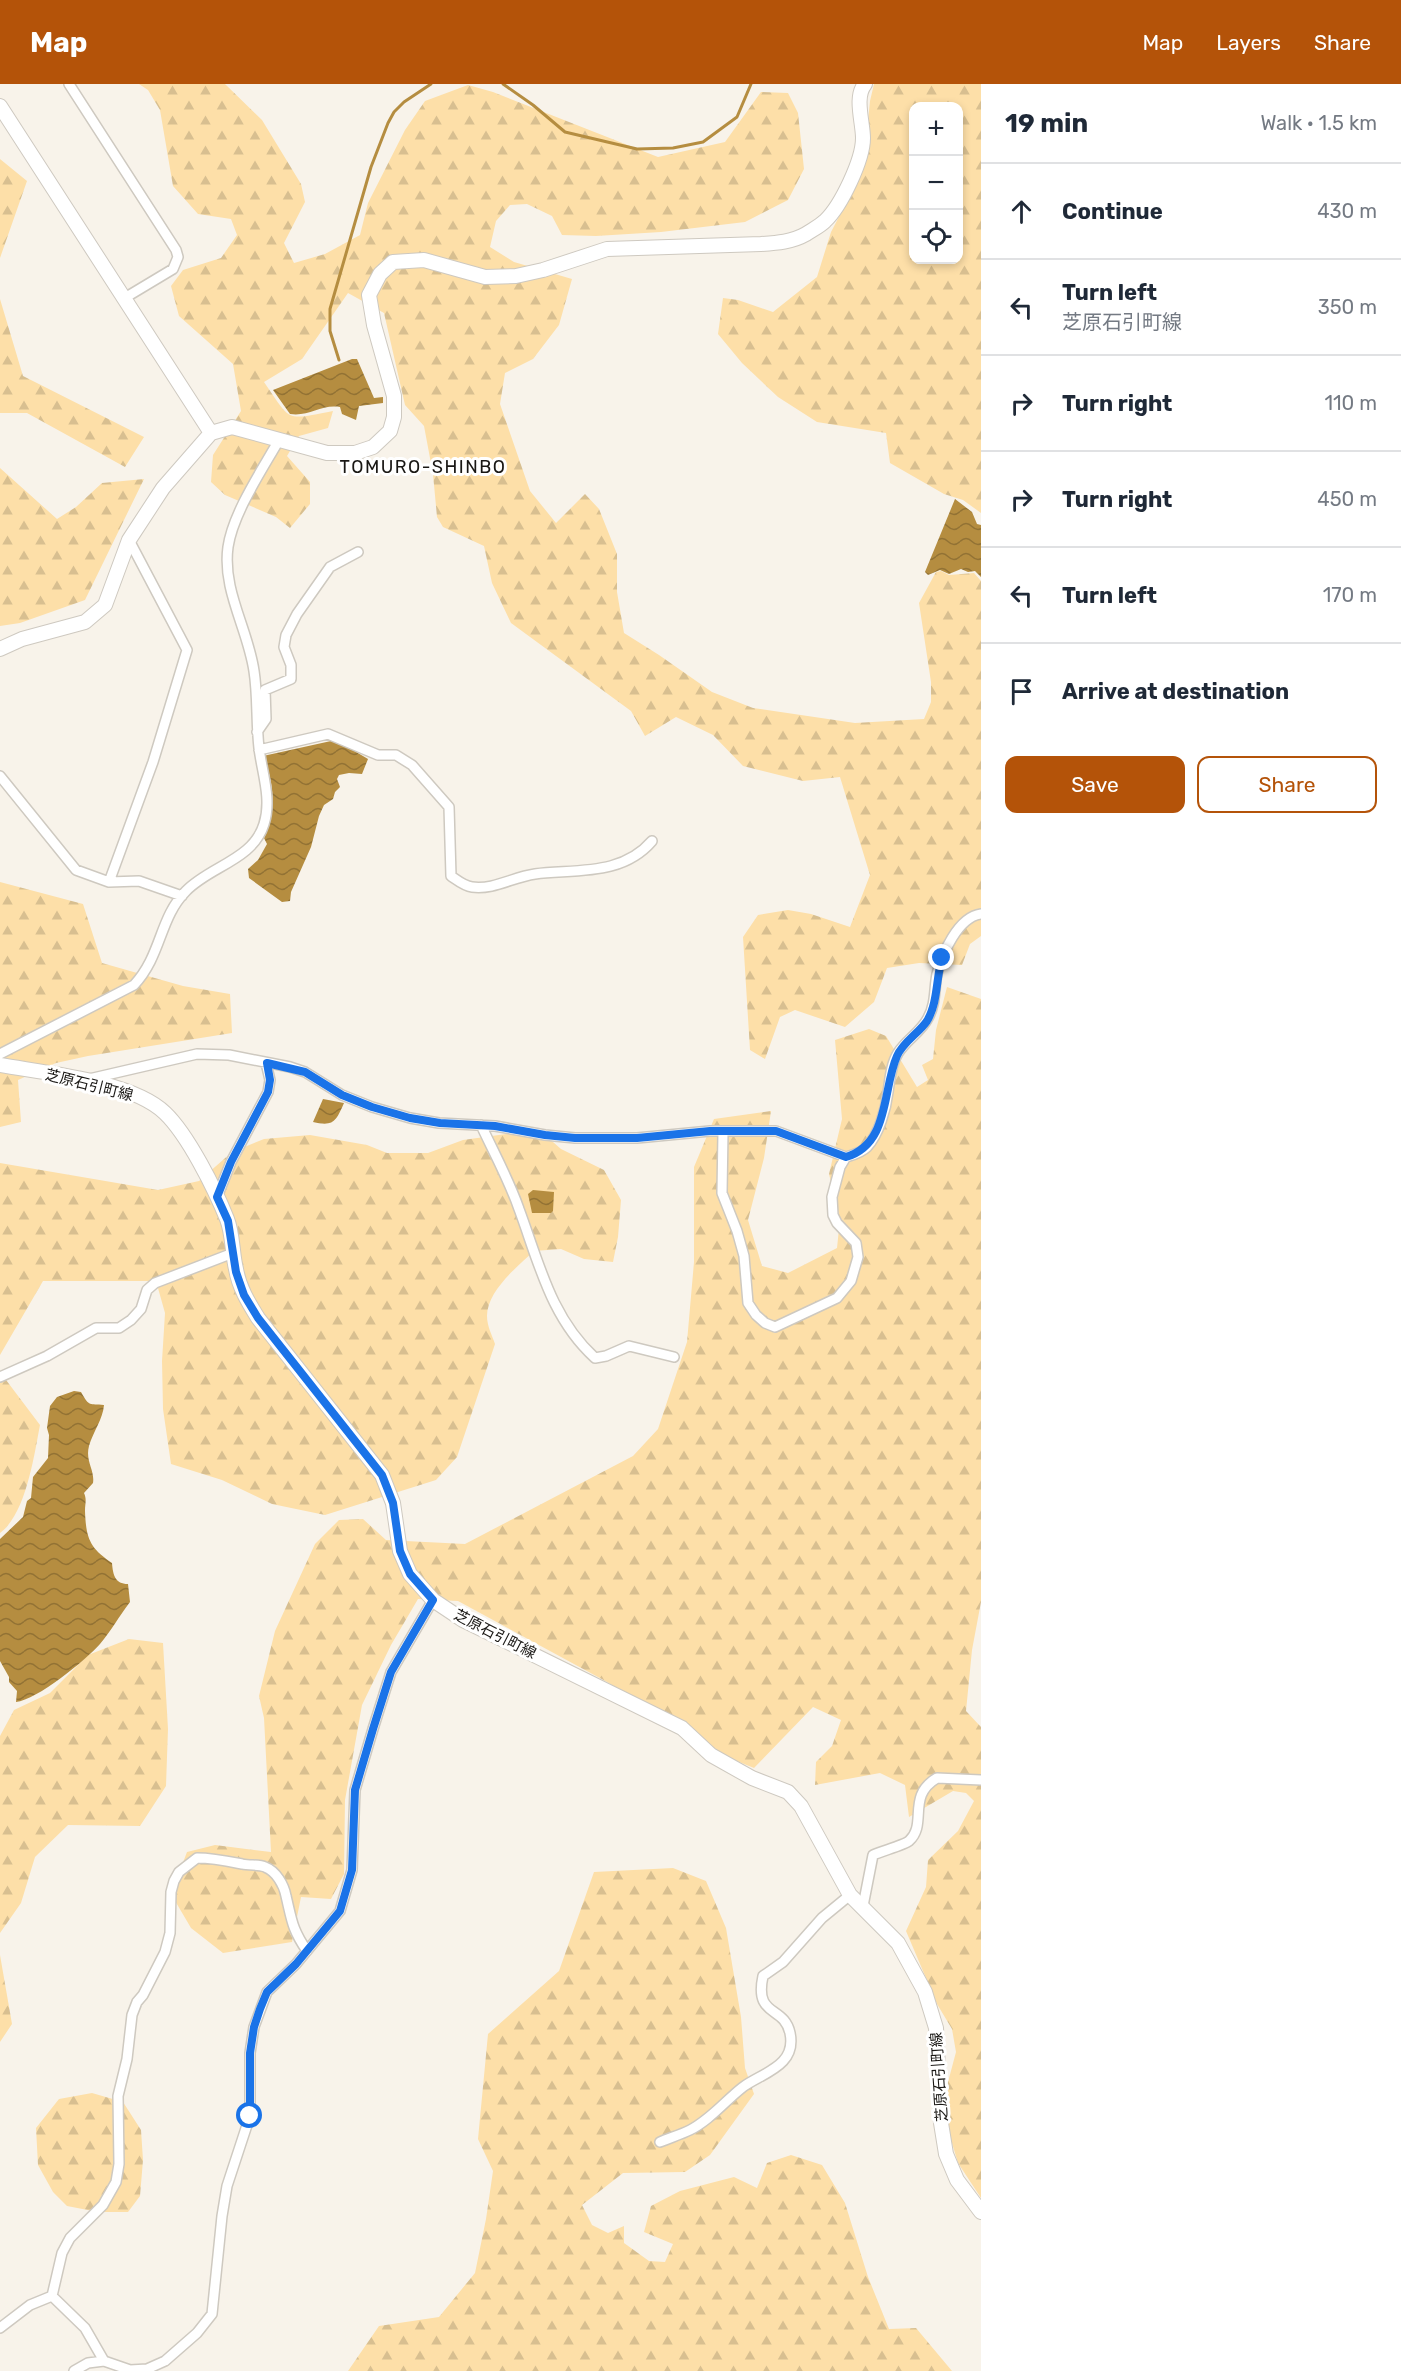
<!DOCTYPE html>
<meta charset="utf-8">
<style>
:root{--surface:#fff;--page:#f2f2f3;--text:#1f2937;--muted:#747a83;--line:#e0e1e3;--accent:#b45309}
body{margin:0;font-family:Rubik,"Noto Sans JP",sans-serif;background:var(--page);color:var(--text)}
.controls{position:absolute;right:18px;top:18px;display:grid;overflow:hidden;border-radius:12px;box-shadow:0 3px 9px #0003}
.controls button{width:54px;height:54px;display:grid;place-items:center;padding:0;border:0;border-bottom:2px solid var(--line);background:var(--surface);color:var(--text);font:30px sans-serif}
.stop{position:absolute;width:18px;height:18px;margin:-14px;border:4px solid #1a73e8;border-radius:50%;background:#fff}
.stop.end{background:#1a73e8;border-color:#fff;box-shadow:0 2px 6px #0008}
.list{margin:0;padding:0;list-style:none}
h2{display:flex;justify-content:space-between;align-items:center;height:78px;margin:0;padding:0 24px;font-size:26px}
h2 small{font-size:20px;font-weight:400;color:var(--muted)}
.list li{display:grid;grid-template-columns:39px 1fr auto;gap:18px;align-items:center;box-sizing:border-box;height:96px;padding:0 24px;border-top:2px solid var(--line)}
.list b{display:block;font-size:22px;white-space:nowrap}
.list p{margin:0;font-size:20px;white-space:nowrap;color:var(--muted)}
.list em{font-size:20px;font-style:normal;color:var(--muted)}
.actions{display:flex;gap:12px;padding:18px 24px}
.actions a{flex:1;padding:14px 0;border:2px solid var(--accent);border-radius:12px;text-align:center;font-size:21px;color:var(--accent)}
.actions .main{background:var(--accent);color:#fff}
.icon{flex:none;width:33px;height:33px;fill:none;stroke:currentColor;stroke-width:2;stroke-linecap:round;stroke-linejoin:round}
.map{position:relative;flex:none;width:981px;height:2287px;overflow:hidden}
header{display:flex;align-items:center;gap:36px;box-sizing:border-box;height:84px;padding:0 30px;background:var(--accent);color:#fff}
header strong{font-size:28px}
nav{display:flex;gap:33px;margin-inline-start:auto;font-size:21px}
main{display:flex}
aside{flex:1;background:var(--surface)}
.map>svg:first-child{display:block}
</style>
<header>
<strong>Map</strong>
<nav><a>Map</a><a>Layers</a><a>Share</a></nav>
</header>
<main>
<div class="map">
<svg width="981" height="2287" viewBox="0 0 981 2287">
<defs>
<pattern id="forest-firs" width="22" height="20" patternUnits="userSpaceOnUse" patternTransform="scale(1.5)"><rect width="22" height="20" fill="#fddfa8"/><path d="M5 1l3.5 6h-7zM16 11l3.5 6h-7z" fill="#d8bf90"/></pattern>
<pattern id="water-waves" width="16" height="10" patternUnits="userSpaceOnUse" patternTransform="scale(1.5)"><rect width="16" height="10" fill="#b58d40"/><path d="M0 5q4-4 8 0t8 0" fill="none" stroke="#927234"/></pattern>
</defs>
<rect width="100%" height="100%" fill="#f8f3ea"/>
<path fill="url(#forest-firs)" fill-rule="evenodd" d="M139,0h86l37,36 39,64 4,18 -21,41 10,20 31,-9 35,-19 8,-32 37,-73 20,-29 43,-16 25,7 165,65 67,-15 36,-50 27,1 10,20 6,56 -16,31 -43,22 -84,10 -65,4 -34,-1 -10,-19 -25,-12 -17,1 -14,16 -6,26 24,15 58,17 -13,46 -26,34 -28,14 -5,31 30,87 26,32 29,-29 14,15 18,45v38l7,41 35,22 53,37 41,16 102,15 69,-4 7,-17v-20l-12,-79 17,-31 5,-1 8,4 25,-2 7,8v355l-11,8 -8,21 -43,-2 -32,5 -13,34 -29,25 -50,-17 -15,7 -15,42 -15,-9 -7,-113 15,-22 30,-5 23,4 39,13 20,-52 -30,-98 -37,4 -60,-15 -30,-31 -37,-18 -31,19 -14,-25 -120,-88 -19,-40 -8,-37 -41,-19 -6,-10 -4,-43 -9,-48 -19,-21 -21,-92 -36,-20 -46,66 -38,23c28,41 21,38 69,29l-5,17 -29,8 -12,20 23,26v22l-20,24 -14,-11 -51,-22 -14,-13 2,-27 28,-44 -8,-47 -54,-48 -8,-30 12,-16 38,-12 16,-23 -6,-16 -33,-5 -25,-28 -13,-76 -12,-20z
M874,0h107v429l-18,-13 -19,-6 -54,-31 -4,-30 -69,-11 -39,-25 -36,-34 -24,-29 5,-36 15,2 35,12 44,-35 14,-45 32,-61 7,-70zM914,22h44v154h-44z
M0,75l27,22 -27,77z
M0,215l23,77 121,61 -19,30 -98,-54h-27z
M0,384l57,51 19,-12 26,-24 42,-4 -59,121 -65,23 -20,3z
M0,798l83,22 19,59 81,23 47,8 2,39 -144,23 -32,7 -38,17 3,42 -21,5z
M947,903l34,12v603l-9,48 -6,61 15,16v471l-23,-35 -12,-40 2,-41 8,-30 -4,-23 -15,-25 -31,-73 20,-44 2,-27 30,-29 16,-30 -8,-8 -13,-2 -44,26 -4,-32 -25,-12 -65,12 1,-23 16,-16 9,-26 -28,-13 -59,61 -67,-27 -78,-58 -151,-82 -40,-2 -27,46 -29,60 -17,95 -1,74 -13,25 -30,-2 -9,45 -69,11 -32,-25 -20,-34 16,-42 28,-7 56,7 -7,-134 -5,-22 16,-65 40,-87 24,-24 24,-1 23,21 79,4 168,-88 25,-27 29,-87 7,-80v-95l20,-48 57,-8 -7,47 -16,62 14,46 26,7 49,-25 3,-29 -11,-45 13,-55 -7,-79 34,-11 17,7 31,51 11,-7 -6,-15 11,-6 3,-29z
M506,1050l39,1 16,14 43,21 17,30 -3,37 -5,25 -29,-3 -23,-10 -27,2c-17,16 -47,40 -47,65 0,10 5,19 8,28l-38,113 -21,23 -111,35 -53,-11 -50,-24 -51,-16 -8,-55 -1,-48 3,-48 -9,-32h-113l-43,74v-192l158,27 41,-9 33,-29 32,-13 46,-4 57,10 20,8h41l35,-13z
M0,1288l40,53c-6,31 -14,89 -40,108z
M129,1555l34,4 5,86 -2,57 -26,40 -72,-1 -33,32 -14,46 -21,30v-197l14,-26 36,-17 38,-38z
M673,1784l33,13 20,47 15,89 4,51 9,26 -44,61 -25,17 -62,1 -41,32 10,20 16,8 16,-7v17l25,18 16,1 8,-18 -29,-12 7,-26 29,-15 54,-14 23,11 10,-25 24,-8 31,10 23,38 23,74 21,52 27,-1 36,43h-604l31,-45 60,-9 36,-44 11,-54 7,-48 -15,-32 10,-105 71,-63 35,-99z
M0,1871l12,69 -12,18z
M92,2009l31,9 18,28 2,30 -3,36 -12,16h-30l-31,-6 -14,-14 -15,-27 -2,-37 23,-29z"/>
<path fill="url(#water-waves)" d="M352,275h5l17,39 9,-1v6l-24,3 -3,14 -14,-6 -2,-7c-19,-3 -31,10 -50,7l-17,-24z
M955,415l17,13 5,12 4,1v52l-6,-6 -7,1 -7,-3 -12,5 -9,-4 -12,5 -3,-3z
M331,657l10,2 27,16 -6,15 -13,-1 -10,2 -2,4 3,8 -5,5 -2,7 -9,6 -5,11 -8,31 -20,45 -1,9 -8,1 -33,-24 -1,-9 10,-9 9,-16 -3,-6c13,-25 10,-57 -1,-82z
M323,1015l21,4c-8,18 -10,24 -31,19z
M533,1106l21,2 -1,19 -2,2h-19l-4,-19z
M74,1307l7,1c9,16 8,11 23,13 -1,14 -11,27 -15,41 -4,15 6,24 4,37l-9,10c3,7 1,10 1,18 1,28 5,37 27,52 1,12 3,21 16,21l2,18c-10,13 -19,29 -30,42 -14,16 -63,56 -84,58l1,-11 -8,-9v-5l-9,-16v-122l23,-22 4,-16 4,-3 2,-21 15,-19 1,-23 -2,-7 3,-22 7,-9z"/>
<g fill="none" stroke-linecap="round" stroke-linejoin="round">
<path stroke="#b58d40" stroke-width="3" d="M503,0l30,21 32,27 72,17 36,-1 30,-6 34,-25 14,-33
M339,276l-9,-29v-22l41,-142 17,-44 6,-11 10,-10 27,-18"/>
<defs>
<path id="street" d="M69,0l107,166 2,7 -5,12 -50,30
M257,648l9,-13 -1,-29 26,-11v-14l-7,-18 2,-12 11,-21 33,-47 28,-15
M259,666l69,-16 50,21h18l16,10 37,42 2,69c6,4 13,10 21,11 22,3 41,-10 63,-13 41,-5 87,2 117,-33
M0,692l76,94 33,12 30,-1 43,15
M109,798l44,-120 34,-112 -58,-110
M0,970l134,-69c28,-30 25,-67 52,-94 24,-25 67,-31 78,-67 8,-25 -2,-51 -5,-76 -3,-26 -1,-52 -5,-77 -6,-42 -32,-81 -26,-124 5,-34 34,-77 51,-107
M89,995l108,-25 32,1 61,12 15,5 37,23 30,12 38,11 29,5 56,3 50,9 30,3h62l73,-7h66l70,26c7,-2 15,-4 21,-10 12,-13 19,-38 21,-55 2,-13 3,-28 10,-39 8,-13 23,-21 30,-35 8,-14 6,-29 9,-44 5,-20 21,-57 44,-60
M481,1041c13,28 28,55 38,84 20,54 32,109 76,149l11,-2 23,-10 45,11
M723,1048l-1,61 15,38 7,25 4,47 8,12 9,8 10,4 62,-29 14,-17 7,-24 -2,-14 -19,-20 -4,-8 -1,-18 8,-30 6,-10
M217,1113l14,-35 37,-70 2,-12 -4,-17
M0,1293l47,-21 49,-28h23l12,-8 10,-11 6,-19 8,-7 78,-30
M863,1822l10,-51c9,-4 31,-10 36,-14 19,-17 -3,-45 28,-63l44,2
M660,2058c9,-4 20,-7 30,-12 20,-10 35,-29 53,-43 19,-14 54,-21 47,-54 -6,-28 -36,-15 -27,-57l20,-14 39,-44 28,-23
M52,2212l10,-43 8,-15 33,-33 13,-23 3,-18 -1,-68 9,-37 5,-44 5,-13 6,-7 22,-43 5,-19 1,-41 3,-11 5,-9 18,-14c16,0 30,3 45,6 8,2 17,0 23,3 11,4 19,18 21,29 6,25 6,33 21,55
M52,2212l33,32 19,33
M0,2244l30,-23 22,-9
M74,2287l14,-8 16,-2 26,9 17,-1 18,-8 32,-28 15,-19 10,-98 5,-30 23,-70v-63l4,-26 13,-35 29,-28 44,-53 12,-41 3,-80 18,-61 18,-57 42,-72"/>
<path id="secondary" d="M0,22l211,327
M0,565l22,-10 63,-17 20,-17 24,-65 34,-52 48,-55 21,-6 95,26h28l18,-6 17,-16 4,-14v-21l-20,-71 -5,-30 11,-21 13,-12 31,-2 61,17 31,-1 27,-6 64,-21 154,-5c16,-1 31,-2 45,-10 6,-4 14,-8 19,-13 16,-15 38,-61 38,-83 0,-16 -9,-41 2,-54
M0,981c45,8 132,16 165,48 23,22 50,76 62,106 6,15 5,34 9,50 3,18 12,33 22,49l124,157 11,28 7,48 10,23 23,26 30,20 219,108 29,27 41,23 36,14 13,14 49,89 48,48 27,49 11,36 5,95 5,31 11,26 24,32"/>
</defs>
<use href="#street" stroke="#cec9c0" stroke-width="12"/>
<use href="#secondary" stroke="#cec9c0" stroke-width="16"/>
<use href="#street" stroke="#fff" stroke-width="9"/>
<use href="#secondary" stroke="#fff" stroke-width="14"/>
</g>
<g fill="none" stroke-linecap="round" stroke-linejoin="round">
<path stroke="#1a73e8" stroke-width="8" d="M250,2032v-63l4,-26 6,-18 7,-17 29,-28 44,-53 12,-41 3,-80 18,-61 18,-57 42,-72 -23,-26 -10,-23 -7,-48 -11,-28 -124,-157 -14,-23 -8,-23 -8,-51 -11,-24 14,-35 37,-70 2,-12 -3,-17 38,9 37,23 30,12 38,11 30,5 55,3 50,9 30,3h62l73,-7h66l70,26c44,-13 36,-67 51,-101 6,-14 22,-23 30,-35 11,-18 9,-43 15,-63"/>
</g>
<g text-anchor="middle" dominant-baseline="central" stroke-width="6" stroke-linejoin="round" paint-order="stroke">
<g font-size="15" fill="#191714" stroke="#fff">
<text transform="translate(89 1001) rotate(14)">芝原石引町線</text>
<text transform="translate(495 1550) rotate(27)">芝原石引町線</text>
<text transform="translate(939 1993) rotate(-94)">芝原石引町線</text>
</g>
<g font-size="18" letter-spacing="1.5" fill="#191714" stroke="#fff">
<text x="423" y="383">TOMURO-SHINBO</text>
</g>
</g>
</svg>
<div class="controls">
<button>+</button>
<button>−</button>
<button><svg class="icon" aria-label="locate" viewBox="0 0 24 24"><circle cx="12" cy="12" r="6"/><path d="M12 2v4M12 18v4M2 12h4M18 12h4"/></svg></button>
</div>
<div class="stop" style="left:250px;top:2032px"></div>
<div class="stop end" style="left:942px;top:874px"></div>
</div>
<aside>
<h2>19 min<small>Walk · 1.5 km</small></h2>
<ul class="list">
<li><svg class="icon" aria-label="ahead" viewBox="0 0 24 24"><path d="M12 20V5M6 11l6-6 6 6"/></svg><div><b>Continue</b></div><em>430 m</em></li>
<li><svg class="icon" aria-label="left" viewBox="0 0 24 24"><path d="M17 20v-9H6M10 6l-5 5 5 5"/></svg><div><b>Turn left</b><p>芝原石引町線</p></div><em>350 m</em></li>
<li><svg class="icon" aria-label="right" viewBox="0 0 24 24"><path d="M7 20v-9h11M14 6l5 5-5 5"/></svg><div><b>Turn right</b></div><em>110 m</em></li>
<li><svg class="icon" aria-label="right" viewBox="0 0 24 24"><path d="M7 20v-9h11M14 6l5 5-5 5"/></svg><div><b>Turn right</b></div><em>450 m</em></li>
<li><svg class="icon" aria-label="left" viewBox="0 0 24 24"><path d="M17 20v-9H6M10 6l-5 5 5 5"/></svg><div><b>Turn left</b></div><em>170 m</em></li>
<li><svg class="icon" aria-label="arrive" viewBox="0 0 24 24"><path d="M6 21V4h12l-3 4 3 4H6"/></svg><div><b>Arrive at destination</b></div></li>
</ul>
<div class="actions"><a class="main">Save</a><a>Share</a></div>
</aside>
</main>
